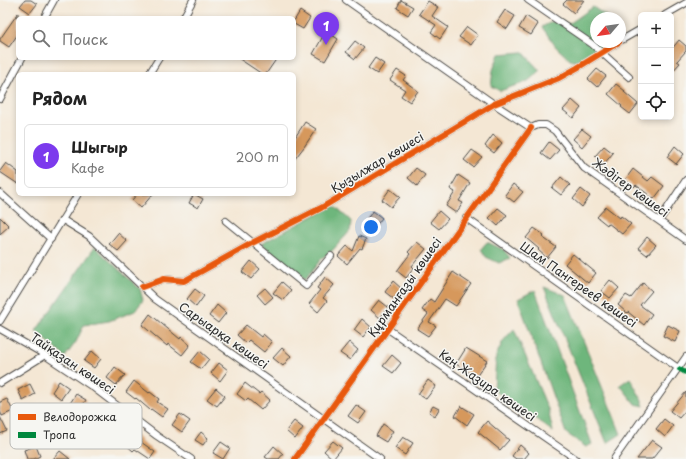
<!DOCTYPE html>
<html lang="ru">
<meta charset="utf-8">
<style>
:root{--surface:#fff;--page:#f2f2f2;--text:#222;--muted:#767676;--line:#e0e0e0;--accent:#7c3aed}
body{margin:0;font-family:"Playpen Sans",sans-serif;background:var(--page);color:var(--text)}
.controls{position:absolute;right:12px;top:12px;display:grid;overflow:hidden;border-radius:6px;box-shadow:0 2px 6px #0003}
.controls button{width:36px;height:36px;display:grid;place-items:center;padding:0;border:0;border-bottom:1px solid var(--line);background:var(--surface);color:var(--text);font:20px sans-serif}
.compass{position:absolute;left:590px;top:12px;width:36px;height:36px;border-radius:50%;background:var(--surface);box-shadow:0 2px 6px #0003;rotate:241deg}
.you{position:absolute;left:371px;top:227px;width:14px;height:14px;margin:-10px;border:3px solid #fff;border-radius:50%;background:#1a73e8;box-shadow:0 0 0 6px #1a73e833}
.badge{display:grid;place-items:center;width:26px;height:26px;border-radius:50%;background:var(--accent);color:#fff;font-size:13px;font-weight:700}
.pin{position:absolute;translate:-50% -33px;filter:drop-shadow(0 1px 2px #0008)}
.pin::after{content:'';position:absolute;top:21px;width:14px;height:12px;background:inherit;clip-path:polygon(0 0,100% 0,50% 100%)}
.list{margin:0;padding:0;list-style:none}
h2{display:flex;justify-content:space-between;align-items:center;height:52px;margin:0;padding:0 16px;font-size:17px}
h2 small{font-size:13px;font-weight:400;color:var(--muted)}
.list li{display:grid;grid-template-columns:26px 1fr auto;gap:12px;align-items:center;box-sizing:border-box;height:64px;margin:0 8px 8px;padding:0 8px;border:1px solid var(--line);border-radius:6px}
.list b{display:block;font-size:15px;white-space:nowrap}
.list p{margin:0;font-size:13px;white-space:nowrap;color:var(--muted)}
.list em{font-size:13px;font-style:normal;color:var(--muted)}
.icon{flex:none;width:22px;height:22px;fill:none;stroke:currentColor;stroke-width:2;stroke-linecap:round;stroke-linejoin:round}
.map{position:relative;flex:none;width:686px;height:459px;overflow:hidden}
.search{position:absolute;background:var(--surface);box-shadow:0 2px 6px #0003;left:16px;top:16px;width:280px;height:44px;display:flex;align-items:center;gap:10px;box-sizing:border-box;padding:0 14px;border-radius:6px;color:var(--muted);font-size:15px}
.panel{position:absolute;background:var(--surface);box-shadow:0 2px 6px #0003;left:16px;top:72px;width:280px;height:124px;border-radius:6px}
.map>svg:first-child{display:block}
</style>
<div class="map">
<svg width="686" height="459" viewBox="0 0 686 459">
<rect width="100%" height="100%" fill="#f6f6f2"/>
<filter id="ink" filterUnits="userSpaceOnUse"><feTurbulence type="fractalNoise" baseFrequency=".025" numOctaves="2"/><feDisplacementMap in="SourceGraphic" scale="8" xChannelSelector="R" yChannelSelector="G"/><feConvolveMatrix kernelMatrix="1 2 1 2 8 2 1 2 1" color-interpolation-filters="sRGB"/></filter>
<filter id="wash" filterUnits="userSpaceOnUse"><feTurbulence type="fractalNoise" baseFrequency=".012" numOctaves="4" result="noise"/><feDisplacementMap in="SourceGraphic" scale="16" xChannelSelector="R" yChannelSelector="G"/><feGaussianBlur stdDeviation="0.9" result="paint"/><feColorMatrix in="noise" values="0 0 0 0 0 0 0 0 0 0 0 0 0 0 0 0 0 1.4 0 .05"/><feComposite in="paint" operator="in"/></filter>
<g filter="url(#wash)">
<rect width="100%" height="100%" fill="#f4e7d4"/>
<path fill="#6eb67b" stroke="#4c7053" d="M593,7l16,11h-13v24h17l-35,20 -8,-2 -14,-13 -14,-20 15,-8 12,5z
M523,52l17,19 -12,10 -28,10 -9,-5 2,-16 6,-16z
M333,205l18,16 -1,10 -18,20 -10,7 -17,22 -44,-36z
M487,242l17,8 6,8 -11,5 -13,-6 -5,-8z
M95,247l45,42 3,11 -8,11 -26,10 -25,4 -8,17 -11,15 -29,-26z
M544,287l21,8 56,139 -14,9z
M535,290l57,154 -6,3 -20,-14 -48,-134z
M514,329l34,80 5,23 -18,-14 -19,-12 -22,-16 2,-34 7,-15z
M630,378l11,20 3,8 -9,-2 -15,-19z"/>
<g id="blocks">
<path fill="#d6985b" d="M25,0h6l6,4 -7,9 -10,-7z
M401,0l12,7 -5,8 -11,-7z
M567,0h17l-10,13 -11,-9z
M428,1l10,6 -6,9 16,11 -8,12 -9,-7 5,-7 -17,-11z
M505,10l10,6 -8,13 -10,-7z
M300,11l10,7 -7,11 -9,-5v-3z
M18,13v21l-9,13 -9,-6v-2z
M526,16l12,8 -7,11 -12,-7z
M467,27l11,8 -7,10 -12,-8z
M326,31l12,8 -13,22 -12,-7z
M679,40l7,6v5l-9,10 3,2 -9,10v-23z
M355,41l9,7 -9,11 -9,-7z
M238,58h39l-11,16h-4z
M375,58l9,6 -7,10 -9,-6z
M597,69l9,7 -9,11 -9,-8z
M397,70l9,6 -3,4 15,11 -8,11 -9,-6 4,-6 -15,-10z
M616,84l9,7 -1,1 14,12 -8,10 -9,-7 1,-1 -14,-12z
M572,100l9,8 -8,10 -10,-8z
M305,122l11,7 -12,18 -10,13v-21z
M582,129l9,7 -9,11 -9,-8z
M493,135l9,8 -8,10 -9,-7z
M549,142l10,8 -9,10 -9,-7z
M604,146l9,7 -9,11 -9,-8z
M675,146l9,8 -8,10 -9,-7z
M472,150l10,7 -9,10 -9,-7z
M6,163l12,9v12l-18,-12v-1z
M416,168l9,7 -8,11 -9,-8z
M633,169l15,12 4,-4 12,9 -10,13 -18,-14 -2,2 -9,-7z
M458,175l12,8 -11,18 4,2 -7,10 -10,-7 9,-14 -5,-3z
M561,177l9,8 -9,10 -9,-7z
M513,184l10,8 -9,10 -9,-7z
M390,189l10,8 -9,10 -9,-7z
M581,189l9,7 -8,11 -9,-8z
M137,194h16l-12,14 -9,-8z
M194,194l9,5 -5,9 -9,-5z
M606,207l14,11 1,-2 10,8 -9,10 -14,-11 -1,2 -10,-8z
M498,208l9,7 -9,11 -9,-8z
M373,211l9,7 -8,10 -9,-7z
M439,211l9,8 -9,10 -9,-7z
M0,217l9,9 -9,8z
M534,228l10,7 -2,2 14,10 -9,11 -9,-8 1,-1 -13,-11z
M118,233l9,8 -9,10 -9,-7z
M359,236l7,3 -4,10 -2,-1 -13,16 -9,-8 9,-10 6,5z
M647,237l9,8 -9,10 -9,-7z
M417,242l9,7 -14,17 2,2 -8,10 -9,-7 13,-17 -2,-2z
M573,254l23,19 -8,10 -23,-19z
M251,261l9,8 -9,10 -9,-7z
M453,272l18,12 -15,22 -11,-7 -16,23 7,4 -8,10 -11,-7 11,-15 -6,-4 8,-11 4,3z
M325,277l9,8 -11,13 4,3 -9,11 -9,-8 11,-14 -3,-2z
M610,280l9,8 -9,10 -9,-7z
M393,281l9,8 -8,10 -9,-7z
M282,282l9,8 -8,10 -10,-7z
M643,283l9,8 -12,14 12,9 -8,11 -16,-13 -1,1 -9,-8 8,-10 5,3z
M265,288l8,9 -8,7 -8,-9z
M195,289l9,7 -8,11 -9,-8z
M379,300l9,7 -8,11 -9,-8z
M217,305l9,8 -8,10 -9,-7z
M150,314l30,25 1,-2 9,8 -8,10 -14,-11 -1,2 -25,-21z
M362,319l9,8 -8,10 -9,-7z
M246,325l15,12 2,-3 9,8 -8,10 -15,-12 -3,3 -9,-8z
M668,325l12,6 -5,11 -12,-6z
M349,342l9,8 -8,10 -10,-7z
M282,348l9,8 -8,10 -10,-8z
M466,348l21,13 -11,16 -20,-13z
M92,351l9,8 -7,9 -10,-7z
M200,351l9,8 -8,10 -10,-7z
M392,355l9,8 -8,10 -10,-7z
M219,363l9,7 -8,11 -9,-8z
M115,367l10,8 -9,10 -9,-7z
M428,380l8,6 -10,13 -8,-5z
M59,381l10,7 -8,11 -9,-7z
M134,381l15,12 1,-1 9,7 -2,3 11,7 -6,8 -11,-8 -1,1 -14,-12 -1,1 -9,-7z
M245,383l14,11 2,-2 9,8 -9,10 -13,-11 -2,2 -9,-7z
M30,384l5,10 -12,7 -5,-11z
M216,388l9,8 -8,10 -10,-7z
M686,392v18l-7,8 -9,-7z
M76,394l10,6 -7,11 -10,-6z
M7,399l6,12 -11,5 -2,-5v-9z
M356,405l10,7 -8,11 -10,-7z
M433,406l6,3 -4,7 -6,-4z
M461,406l13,8 -7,11 -12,-9z
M180,414l10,7 -8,11 -10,-7z
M0,417l7,14 -7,3z
M664,419l9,7 -8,11 -9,-8z
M294,421l9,7 -8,11 -9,-8z
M487,421l22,19 -9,10 -22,-18z
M383,424l10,7 -7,11 -10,-6z
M201,432l7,6 -5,7 -8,-5z
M133,433l9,7 -1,2 14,10 -5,7 -15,-10 -2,2 -9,-8z
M403,437l10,6 -8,12 -10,-7z
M652,440l10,7 -10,12h-15z
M333,441l9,7 -9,11 -9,-8z
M221,442l9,6 -7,11 -10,-6z
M520,445l9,8 -5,6h-8l-4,-3z
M36,446l4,10 -6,3h-7l-3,-9z
M274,446l9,8 -4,5h-11l-3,-2z
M60,451l10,8h-17z"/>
</g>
</g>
<g filter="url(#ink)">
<use href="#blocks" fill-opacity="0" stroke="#494744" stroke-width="1"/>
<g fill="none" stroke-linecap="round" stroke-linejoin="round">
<defs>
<path id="minor" d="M346,0l148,104 37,24
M528,0l64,44 37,33
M665,15l21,-12
M44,18l10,-18
M183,18l10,-18
M620,41l21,-12
M149,74l10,-16
M0,99l22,-41
M531,128l7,-3h8l9,6 29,37 102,72
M0,193l51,46
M466,218l212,150
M63,220l26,16 66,63 225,160
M226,221l80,65 25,-30
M659,221l27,-41
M142,287l22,-8 20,2 68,-38 69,-35 173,-104 65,-26 18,-10 42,-26
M0,321l78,-127
M0,329l40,23 54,36 63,48 34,23
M388,329l188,130
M0,383l45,-28
M295,459l236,-331
M614,459l72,-102"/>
</defs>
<use href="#minor" stroke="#494744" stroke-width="8"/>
<use href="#minor" stroke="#fff" stroke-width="6"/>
<path stroke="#00873e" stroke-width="5" stroke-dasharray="10 5" stroke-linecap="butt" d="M678,368l8,5"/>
<defs>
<path id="cycleway" d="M142,287l22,-8 20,2 68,-38 69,-35 173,-104 65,-26 18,-10 42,-26
M295,459l236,-331"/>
</defs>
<use href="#cycleway" stroke="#f6f6f2" stroke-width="8"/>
<use href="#cycleway" stroke="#e8590c" stroke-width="6"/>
</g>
</g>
<g text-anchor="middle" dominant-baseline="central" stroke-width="3" stroke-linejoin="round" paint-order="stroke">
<g font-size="12" fill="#2b2b2b" stroke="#f6f6f2">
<text transform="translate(377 162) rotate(-31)">Қызылжар көшесі</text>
<text transform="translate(631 187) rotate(36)">Жәдігер көшесі</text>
<text transform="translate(579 284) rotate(35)">Шам Пангереев көшесі</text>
<text transform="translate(404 287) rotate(-55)">Құрманғазы көшесі</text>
<text transform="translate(224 335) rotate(35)">Сарыарқа көшесі</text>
<text transform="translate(73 363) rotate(34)">Тайқазан көшесі</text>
<text transform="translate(488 385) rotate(35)">Кең Жазира көшесі</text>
</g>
</g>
<rect x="10" y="403" width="132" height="46" rx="6" fill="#f6f6f2" stroke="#b9b9b6" stroke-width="1"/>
<rect x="18" y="414" width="18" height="6" fill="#e8590c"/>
<rect x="18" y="432" width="18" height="6" fill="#00873e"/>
<g font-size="11" fill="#2b2b2b">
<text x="43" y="421">Велодорожка</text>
<text x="43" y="439">Тропа</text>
</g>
</svg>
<div class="controls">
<button>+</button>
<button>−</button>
<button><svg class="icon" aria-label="locate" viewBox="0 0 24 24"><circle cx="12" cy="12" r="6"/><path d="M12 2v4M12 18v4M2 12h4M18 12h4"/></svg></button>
</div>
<svg class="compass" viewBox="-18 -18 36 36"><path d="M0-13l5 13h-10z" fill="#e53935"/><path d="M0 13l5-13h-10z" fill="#767676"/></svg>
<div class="you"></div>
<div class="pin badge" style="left:326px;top:45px">1</div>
<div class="search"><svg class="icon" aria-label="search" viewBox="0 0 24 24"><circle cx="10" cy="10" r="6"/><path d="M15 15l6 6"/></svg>Поиск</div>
<section class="panel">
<h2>Рядом<small></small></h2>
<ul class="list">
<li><span class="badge">1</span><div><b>Шыгыр</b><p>Кафе</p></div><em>200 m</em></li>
</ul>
</section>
</div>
